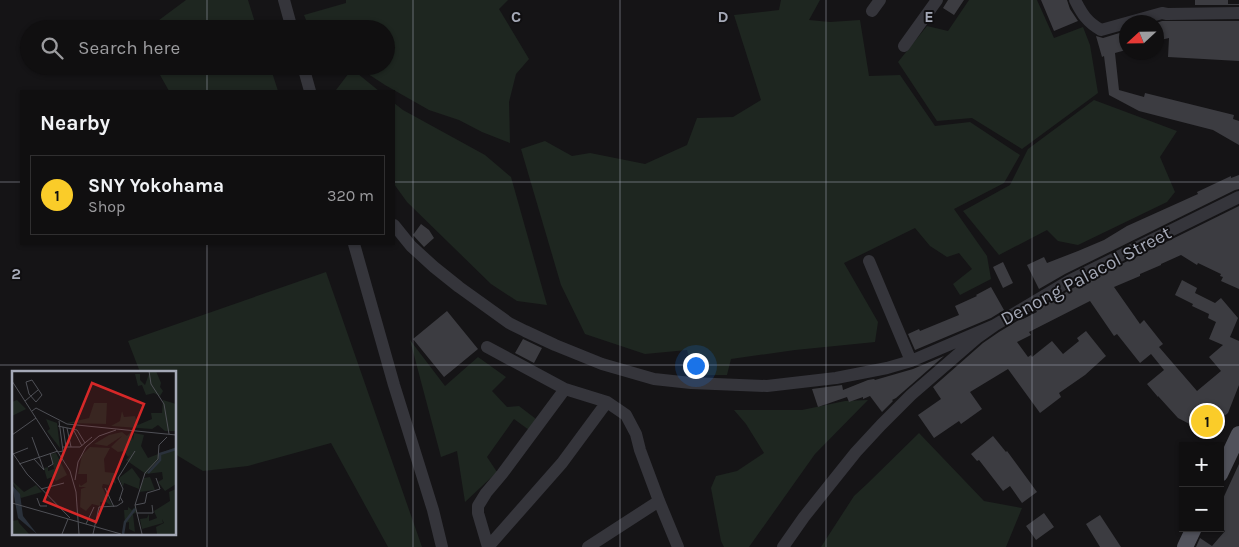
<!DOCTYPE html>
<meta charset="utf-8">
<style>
:root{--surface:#100f10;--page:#191819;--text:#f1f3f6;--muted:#9c9c9f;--line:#302f30;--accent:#facc29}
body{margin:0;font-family:Karla,sans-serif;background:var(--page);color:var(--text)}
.controls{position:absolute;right:15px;bottom:15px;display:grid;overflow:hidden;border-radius:0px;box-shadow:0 1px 4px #0004}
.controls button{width:45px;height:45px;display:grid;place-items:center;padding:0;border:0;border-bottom:1px solid var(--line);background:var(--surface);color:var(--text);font:25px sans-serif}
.compass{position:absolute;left:1119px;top:15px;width:45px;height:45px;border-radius:50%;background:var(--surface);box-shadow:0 1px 4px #0004;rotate:248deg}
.you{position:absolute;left:695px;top:365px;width:18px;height:18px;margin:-12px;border:4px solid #fff;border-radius:50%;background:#1a73e8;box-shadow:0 0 0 8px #1a73e833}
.badge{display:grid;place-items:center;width:32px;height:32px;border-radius:50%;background:var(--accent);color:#111;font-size:16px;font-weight:700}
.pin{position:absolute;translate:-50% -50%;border:2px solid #fff;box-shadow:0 1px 5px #0006}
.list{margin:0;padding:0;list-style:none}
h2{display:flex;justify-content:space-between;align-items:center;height:65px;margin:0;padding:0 20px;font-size:21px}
h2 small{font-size:16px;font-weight:400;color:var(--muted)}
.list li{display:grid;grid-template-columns:32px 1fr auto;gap:15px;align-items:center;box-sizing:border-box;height:80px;margin:0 10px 10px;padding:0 10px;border:1px solid var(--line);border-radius:0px}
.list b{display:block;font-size:19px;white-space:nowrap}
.list p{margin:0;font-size:16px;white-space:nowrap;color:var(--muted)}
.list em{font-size:16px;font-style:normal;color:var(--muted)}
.icon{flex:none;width:28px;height:28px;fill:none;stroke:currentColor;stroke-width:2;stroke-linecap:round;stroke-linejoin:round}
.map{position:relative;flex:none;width:1239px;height:547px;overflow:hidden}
.search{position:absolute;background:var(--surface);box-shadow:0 1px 4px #0004;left:20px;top:20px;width:375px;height:55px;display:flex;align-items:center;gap:12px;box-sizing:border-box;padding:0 18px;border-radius:28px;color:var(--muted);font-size:19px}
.panel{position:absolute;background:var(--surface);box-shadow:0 1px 4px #0004;left:20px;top:90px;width:375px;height:155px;border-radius:0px}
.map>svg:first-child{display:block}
</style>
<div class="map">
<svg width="1239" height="547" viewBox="0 0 1239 547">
<rect width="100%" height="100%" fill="#151416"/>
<path fill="#1e2620" d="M186,0h62l9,29h-110z
M346,0h162l-9,9 30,50 -13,15 -7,28 1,41 -28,-11 -23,-12 -30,-10 -44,-25 -29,-19h30v-37h-74l-3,-2 -5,-12 42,-12z
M781,0h39l-11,20 21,2 30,-2 9,56 31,-1 35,51 35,-4 50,33 -16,28 -50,26 33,47 4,23 -31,16 -7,-11 19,-15 -13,-16 -12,4 -17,-11 -15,-18 -71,35 34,59 -3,20 -80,8 -64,9 -4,16h-33l-7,-25 -42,4 -60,-20 -24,-49 -40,-136 24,-8 27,15 18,-3 55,11 42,-19 10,-27 36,-1 28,-17 -27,-85 45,-5z
M969,0h68l17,38 29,-11 7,18 8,48 -76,56 -50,-31 -35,3 -39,-59 29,-36 21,5z
M155,66h115l8,25h-109z
M352,69l27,22h-42l-1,-1z
M1094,100l83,31 -17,26 15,35 -8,10 -89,43 -20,-4 -11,-11 -48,25 -36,-44 47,-26 18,-36z
M394,103l9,7 82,45 26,22 36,128 -30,-4 -26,-17 -84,-82 -13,-18z
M326,272l96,275h-34l-57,-104 -83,23 -45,5 -28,-17v-82h-35l-12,-31z
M410,340l35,46 33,-29 28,20 -14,14 15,16 12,-1 17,13 -7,11 -15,-11 -27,38 10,15 -32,30 -8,-51 -16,6z
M868,400l-53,54 -66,93h-25l-3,-6 -10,-53 5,-12 21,-5 27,-18 -18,-29 -12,-14h68l43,-9z
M919,433l65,68 38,7 -16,39h-185l33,-51 13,-12z"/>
<path fill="#3c3c41" d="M948,0h16l-10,15 -11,-7z
M1041,0h26l3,9 8,12 -24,10z
M1195,0h33v4h11v1h-44z
M1162,21h77v40l-71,-4 1,-19 -13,3v-18z
M1126,31v19l-11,3 4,37 25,7 1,-4 89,22 -1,4 6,2v24l-26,-15 -74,-19 -30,-16 -5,-39 -2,1 -6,-21 7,2z
M1239,175v14l-4,1 -170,84 -26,15 -12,-24 17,-8 3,6 31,-12 26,-11 23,-14 71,-32 -1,-2 34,-16v2z
M1239,206v83l-18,-8 2,-4 -3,-1 1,-2 -23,-11 -1,2 -16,-10 -20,9v1l-21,9v2l-26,11 26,37 4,-4 19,24 -4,3 38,44 24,-20 -12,-14 14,-12 -14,-6 7,-17 -8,-4 1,-4 -17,-8 1,-2 -18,-9 7,-15 15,8 -2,5 20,10 6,-5 17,20 -8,19 9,4v44l-11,28 -23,19 -27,-14 -20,-22v1l-11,-13 17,-14 -13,-16 -11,9 -23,-29 -3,2 -24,-35 -61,31 2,3 -14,7 11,15 3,-2 1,2 20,-16 11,13 16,-13 -2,-3 9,-7 20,25 -21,19 -26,18 2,4 -21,16 -32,-44 -38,23 12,17 -21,15 -2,-3 -25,17 -16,-23 23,-16 -8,-12 50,-44 16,-11 23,-14 1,1 14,-7 -1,-2 37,-22z
M421,224l8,6 5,8 -10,9 -11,-12z
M1003,262l10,21 -10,5 -10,-21z
M991,287l13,23 -13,8 -76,32 -7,-16 11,-5 1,2 39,-16 -4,-9 22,-10 -1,-1z
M447,311l31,38 -34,28 -31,-38z
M523,339l19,9 -8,15 -19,-10z
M944,356l-48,42 -4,2 1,1 -11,11 -12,-16 -7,3v-2l-14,5 -2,-5 -29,10 -6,-18 30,-4 1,5 25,-10 6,-1 1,1 38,-11z
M993,436l13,16 1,-1 30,41 -15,11 -12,-17 -7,5 -24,-31 -2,1 -6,-7z
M1239,464v83h-43l4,-9 12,8 13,-15 -5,-4v-22z
M1044,513l10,14 -18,13 -10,-14z
M1100,515l21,32h-21l-14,-23z"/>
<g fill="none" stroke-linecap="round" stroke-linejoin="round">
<path stroke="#35353b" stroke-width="12" d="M284,0l8,29
M1075,0c7,14 12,22 26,30l61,-17 5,1 72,-1
M872,11l8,-11
M904,46l33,-46
M303,66l7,25
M394,225l17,21 23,21 25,20 50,36 16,8 30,14 47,19 52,15 37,4 76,3 69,-8 51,-10 24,-7 84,-36
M354,244l40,141 39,125 9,37
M869,261l42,100
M487,347l78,42 42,13 19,13 10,19 4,16 19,51 19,46
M488,547l-10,-34v-7l8,-13 16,-19 63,-85
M488,547l74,-84 45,-61
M588,547l71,-46
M783,547l21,-30 52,-65 25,-27 30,-30 67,-58 17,-12 74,-44 170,-84"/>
<path stroke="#51525b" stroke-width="16" d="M1220,474l19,-40
M1185,547l9,-19"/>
</g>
<path fill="none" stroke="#a5a9b7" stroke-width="1" stroke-opacity="0.55" d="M207,0v29M413,0v547M620,0v547M826,0v547M1032,0v547M207,66v25M0,182h21M394,182h845M207,244v303M0,365h1239"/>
<g text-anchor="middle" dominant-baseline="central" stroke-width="4" stroke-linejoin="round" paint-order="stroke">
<g font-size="19" fill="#a5a9b7" stroke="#100f11">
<text transform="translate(1086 276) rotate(-28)">Denong Palacol Street</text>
</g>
</g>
<g transform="translate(12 371)">
<rect width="164" height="164" fill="#151416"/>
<path d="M138,0h6l5,12 -1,4 3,4 -3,5 -6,-3 -8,2 -4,-10 -4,1 -3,-12h5v6l5,5zM5,29l9,9 -14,7v-14zM151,29l13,4v27h-11l-7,-6 -6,4 -41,-3 9,-5 2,-10 2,6 11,-1 3,9 14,-6 -1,-6h11zM82,32h13l-1,21 -39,-1 22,-5zM34,48l11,4 3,25 -13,-17 3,-2zM110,61l5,4 4,-4 2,8 1,-7 10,2 -3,11 7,12 28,-11v37l-11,7 -7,-9 5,-3 -1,-7 -16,2 -20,-14 3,-3 1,-2 -2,2 -4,-6 -6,1 -7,-5 11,-11 -15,10 -13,-2 15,-9zM78,76l20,1 -6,11 1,13 9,1 2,11 -5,-4 -2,5 -6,-1 -1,3 11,20 -7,-5h-6v4l-8,-2 -6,7 -6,-4 1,-18 5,-2h-7v-3l2,2 6,-4v-8h-9l4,-19zM44,82l11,22 -11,6 -4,-4 -5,2 -3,-11 4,-1v4l6,-2 -3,-15zM120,97l8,11 -1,10 -15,-6 -1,4 -4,-9zM138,106l5,13 -16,2 5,-14zM0,110l12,11 12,-7 6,7 -21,6zM164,118v45h-19l-1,-7 8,-4 -2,-4 1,4 -21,6 -2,-10 7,-1 2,-4v7l8,-3 -3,-7 16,-10 -1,-9zM116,136l4,3 3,-3 2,5 -4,2 2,18 -6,-3v-7l-4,1 -1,-13h4zM6,149l1,3 10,11h-17v-13z" fill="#1e2620"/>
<path d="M0,114l8,9 3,22 14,18 -19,-16z" fill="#2a313b"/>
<path fill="none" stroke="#2a313b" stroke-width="2.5" d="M136,102l12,-13v-6l16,-5M111,163l2,-12 10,-13"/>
<path fill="none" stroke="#4f5056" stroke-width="1" d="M137,0l2,13 13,20 5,30M20,9l10,15 -6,7 -7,-8 -3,-12zM0,10l58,90 6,21 3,42M13,30l13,-11M20,40l4,-3 31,16 109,11M46,55l19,4 8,13M51,56l3,20M55,57l4,19M61,58l9,17M0,64l24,-17M20,66l12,33 -10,-11M51,76h17l12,-10M0,81l15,22 43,44M46,81l5,-1 -4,-30M1,83l15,-6M7,93l39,-13M36,96l5,-3 -3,-11M63,109l3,-18 8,-15 13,-11 17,-6M93,117l9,19M29,118l23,-6M25,127l3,8h7M107,130l4,-12 -5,-11 17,-27M0,132l109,31M123,134l10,-32 13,-14 1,-14 8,-8M125,142h16l-1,-8M74,153l8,-17M50,163l6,-15M81,163l6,-27 18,-1 6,-4 -3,-5M130,163l-7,-29 10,-2 2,-10 13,-4 -4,-11"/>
<path fill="#d62828" fill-opacity="0.15" stroke="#d62828" stroke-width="2.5" d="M80,12l52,21 -48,118 -52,-21z"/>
<rect width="164" height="164" fill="none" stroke="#a5a9b7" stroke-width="2.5"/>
</g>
<g font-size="16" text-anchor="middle" font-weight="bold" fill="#a5a9b7" stroke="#100f11" stroke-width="4" stroke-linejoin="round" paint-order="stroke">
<text x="516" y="22">C</text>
<text x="723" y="22">D</text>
<text x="929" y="22">E</text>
<text x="16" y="279">2</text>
</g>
</svg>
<div class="controls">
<button>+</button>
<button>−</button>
</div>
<svg class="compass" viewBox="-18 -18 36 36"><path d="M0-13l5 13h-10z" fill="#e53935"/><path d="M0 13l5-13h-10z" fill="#9c9c9f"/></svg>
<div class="you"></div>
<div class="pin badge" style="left:1207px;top:421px">1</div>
<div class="search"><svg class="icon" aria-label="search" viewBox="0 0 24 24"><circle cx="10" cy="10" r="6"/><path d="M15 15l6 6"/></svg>Search here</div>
<section class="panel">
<h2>Nearby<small></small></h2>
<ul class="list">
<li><span class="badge">1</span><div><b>SNY Yokohama</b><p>Shop</p></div><em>320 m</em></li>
</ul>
</section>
</div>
